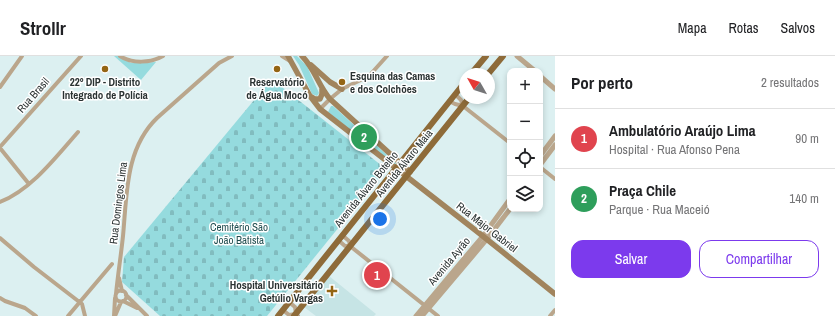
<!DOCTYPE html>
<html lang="pt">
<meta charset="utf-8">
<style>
:root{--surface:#fff;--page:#f6f6f6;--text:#202124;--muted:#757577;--line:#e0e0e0;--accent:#7c3aed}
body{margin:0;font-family:"Archivo Narrow",sans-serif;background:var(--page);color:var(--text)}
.controls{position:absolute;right:12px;top:12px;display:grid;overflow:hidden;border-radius:8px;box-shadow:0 2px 6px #0003}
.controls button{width:36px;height:36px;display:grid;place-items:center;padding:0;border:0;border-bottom:1px solid var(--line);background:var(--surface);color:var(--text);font:20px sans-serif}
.compass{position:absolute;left:459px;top:12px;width:36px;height:36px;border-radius:50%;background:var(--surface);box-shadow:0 2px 6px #0003;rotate:309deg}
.you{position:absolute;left:380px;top:163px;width:14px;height:14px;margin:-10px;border:3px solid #fff;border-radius:50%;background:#1a73e8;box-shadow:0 0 0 6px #1a73e833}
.badge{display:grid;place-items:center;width:26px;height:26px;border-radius:50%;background:var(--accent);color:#fff;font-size:13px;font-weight:700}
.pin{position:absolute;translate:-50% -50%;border:2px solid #fff;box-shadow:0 1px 4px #0006}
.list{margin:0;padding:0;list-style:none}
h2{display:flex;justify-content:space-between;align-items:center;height:52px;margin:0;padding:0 16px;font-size:17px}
h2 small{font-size:13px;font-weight:400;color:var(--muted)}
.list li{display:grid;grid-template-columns:26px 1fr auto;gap:12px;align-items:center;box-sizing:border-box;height:60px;padding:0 16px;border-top:1px solid var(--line)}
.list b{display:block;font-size:15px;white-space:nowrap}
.list p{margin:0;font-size:13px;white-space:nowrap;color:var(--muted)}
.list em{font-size:13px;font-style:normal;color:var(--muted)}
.actions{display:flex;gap:8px;padding:12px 16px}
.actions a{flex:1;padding:9px 0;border:1px solid var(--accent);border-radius:12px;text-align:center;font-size:14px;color:var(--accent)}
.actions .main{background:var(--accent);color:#fff}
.icon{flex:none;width:22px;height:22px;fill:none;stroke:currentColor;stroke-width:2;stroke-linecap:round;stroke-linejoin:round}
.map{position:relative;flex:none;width:555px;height:260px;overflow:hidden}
header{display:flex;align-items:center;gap:24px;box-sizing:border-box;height:56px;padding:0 20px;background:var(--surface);border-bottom:1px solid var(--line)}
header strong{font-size:19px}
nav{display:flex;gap:22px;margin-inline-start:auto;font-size:14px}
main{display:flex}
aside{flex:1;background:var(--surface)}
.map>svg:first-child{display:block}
</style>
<header>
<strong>Strollr</strong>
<nav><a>Mapa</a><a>Rotas</a><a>Salvos</a></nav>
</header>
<main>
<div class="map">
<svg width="555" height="260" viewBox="0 0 555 260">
<defs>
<pattern id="cemetery-stones" width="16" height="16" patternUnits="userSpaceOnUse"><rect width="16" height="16" fill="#95dbde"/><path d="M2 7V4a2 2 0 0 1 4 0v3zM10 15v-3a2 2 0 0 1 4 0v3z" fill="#81bcbf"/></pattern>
</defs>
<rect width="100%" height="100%" fill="#dcf0f1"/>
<path fill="#c6e4e5" d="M329,220l47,38 -2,2h-58l-12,-9z"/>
<path fill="#95dbde" d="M114,0h4l13,7 25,-1 -15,18z
M293,0h4l10,10 12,27 -2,3 -5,-2 -13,-29z
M331,50h2l63,57 -1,2 -67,-53z"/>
<path fill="url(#cemetery-stones)" d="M278,28l108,85 -119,147h-107l-38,-34 2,-25 141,-170z"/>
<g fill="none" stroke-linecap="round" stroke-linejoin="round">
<path stroke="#baa68c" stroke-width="4" d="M120,0c12,8 31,7 43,0
M282,0l8,5
M0,31l22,-31
M455,38l6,6 2,6
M449,45l6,3 8,2 47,37
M320,53l10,-10 12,-10 27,-13 18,-20
M0,91l81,-91
M0,92l29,36
M540,111l15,12
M0,146c31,-12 56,-45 78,-70
M342,179l7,6 1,5 88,70
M0,182l34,29 48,37 3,12
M338,184l7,6h5
M119,222l3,13
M115.5 240a5.5 5.5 0 1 1 11 0a5.5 5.5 0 1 1-11 0Z
M116,238c2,-20 5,-39 7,-58 4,-41 2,-87 34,-118l62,-55 13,-7
M126,239l21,21
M0,242l5,3 20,7 11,8
M123,245l14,7
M289,246l6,5 1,7
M283,254l6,5 7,-1 2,2
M68,260l44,-52
M114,260l1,-18
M115,260l6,-14
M550,260l5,-6"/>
<path stroke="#baa68c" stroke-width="5" d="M517,0l18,15
M540,20l15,13
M540,100l15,-20
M540,109l15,-20
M416,260l67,-80 27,-37
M422,260l65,-77 23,-30"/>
<path stroke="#a1845d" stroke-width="5.5" d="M288,0l22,40 10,13 159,124 76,61
M302,0c13,13 16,29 28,43l80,73
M311,9l19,17 12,7
M310,40l5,3h5l2,-5v-5"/>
<path stroke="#8e6b39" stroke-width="6" d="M471,18l15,-18
M488,18l15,-18
M278,260l187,-234
M294,260l175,-218"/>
</g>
<g fill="#946514" stroke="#fff" stroke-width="1.5">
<circle cx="105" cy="13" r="4"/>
<circle cx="277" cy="13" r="4"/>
<circle cx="342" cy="26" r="4"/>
<path d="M330 229h4v4h4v4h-4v4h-4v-4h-4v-4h4z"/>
</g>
<g text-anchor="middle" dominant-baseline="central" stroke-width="3" stroke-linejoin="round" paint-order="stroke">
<g font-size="11" font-weight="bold" fill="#2a3232" stroke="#fff">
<text x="350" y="20" text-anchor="start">Esquina das Camas<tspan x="350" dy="13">e dos Colchões</tspan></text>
<text x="105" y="26">22º DIP - Distrito<tspan x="105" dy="13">Integrado de Polícia</tspan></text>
<text x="277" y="26">Reservatório<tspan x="277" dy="13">de Água Mocó</tspan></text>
<text x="323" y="229" text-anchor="end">Hospital Universitário<tspan x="323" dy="13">Getúlio Vargas</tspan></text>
</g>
<g font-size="11" fill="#2a3232" stroke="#fff">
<text transform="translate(33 39) rotate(-49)">Rua Brasil</text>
<text transform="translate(404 107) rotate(-51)">Avenida Álvaro Maia</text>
<text transform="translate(366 133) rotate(-51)">Avenida Álvaro Botelho</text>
<text transform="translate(118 147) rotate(-83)">Rua Domingos Lima</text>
<text transform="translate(487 171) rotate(38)">Rua Major Gabriel</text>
<text transform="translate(449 205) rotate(-50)">Avenida Ayrão</text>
</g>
<g font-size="11" fill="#1f4d4f" stroke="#fff">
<text x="239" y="171">Cemitério São<tspan x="239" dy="13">João Batista</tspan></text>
</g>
</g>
</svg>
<div class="controls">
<button>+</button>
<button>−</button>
<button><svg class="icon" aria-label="locate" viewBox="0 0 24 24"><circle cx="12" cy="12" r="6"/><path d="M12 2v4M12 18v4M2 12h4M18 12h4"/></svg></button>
<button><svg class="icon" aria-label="layers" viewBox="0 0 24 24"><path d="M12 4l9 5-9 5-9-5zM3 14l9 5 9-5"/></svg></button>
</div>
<svg class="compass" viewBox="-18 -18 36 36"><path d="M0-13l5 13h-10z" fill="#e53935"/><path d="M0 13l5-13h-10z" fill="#757577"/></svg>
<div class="you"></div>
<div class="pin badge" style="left:377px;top:219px;background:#e0444e">1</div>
<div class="pin badge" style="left:364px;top:81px;background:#2e9e5b">2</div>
</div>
<aside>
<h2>Por perto<small>2 resultados</small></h2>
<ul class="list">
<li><span class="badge" style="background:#e0444e">1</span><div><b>Ambulatório Araújo Lima</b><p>Hospital · Rua Afonso Pena</p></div><em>90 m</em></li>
<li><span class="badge" style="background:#2e9e5b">2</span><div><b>Praça Chile</b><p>Parque · Rua Maceió</p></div><em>140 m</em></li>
</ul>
<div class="actions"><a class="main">Salvar</a><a>Compartilhar</a></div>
</aside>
</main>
